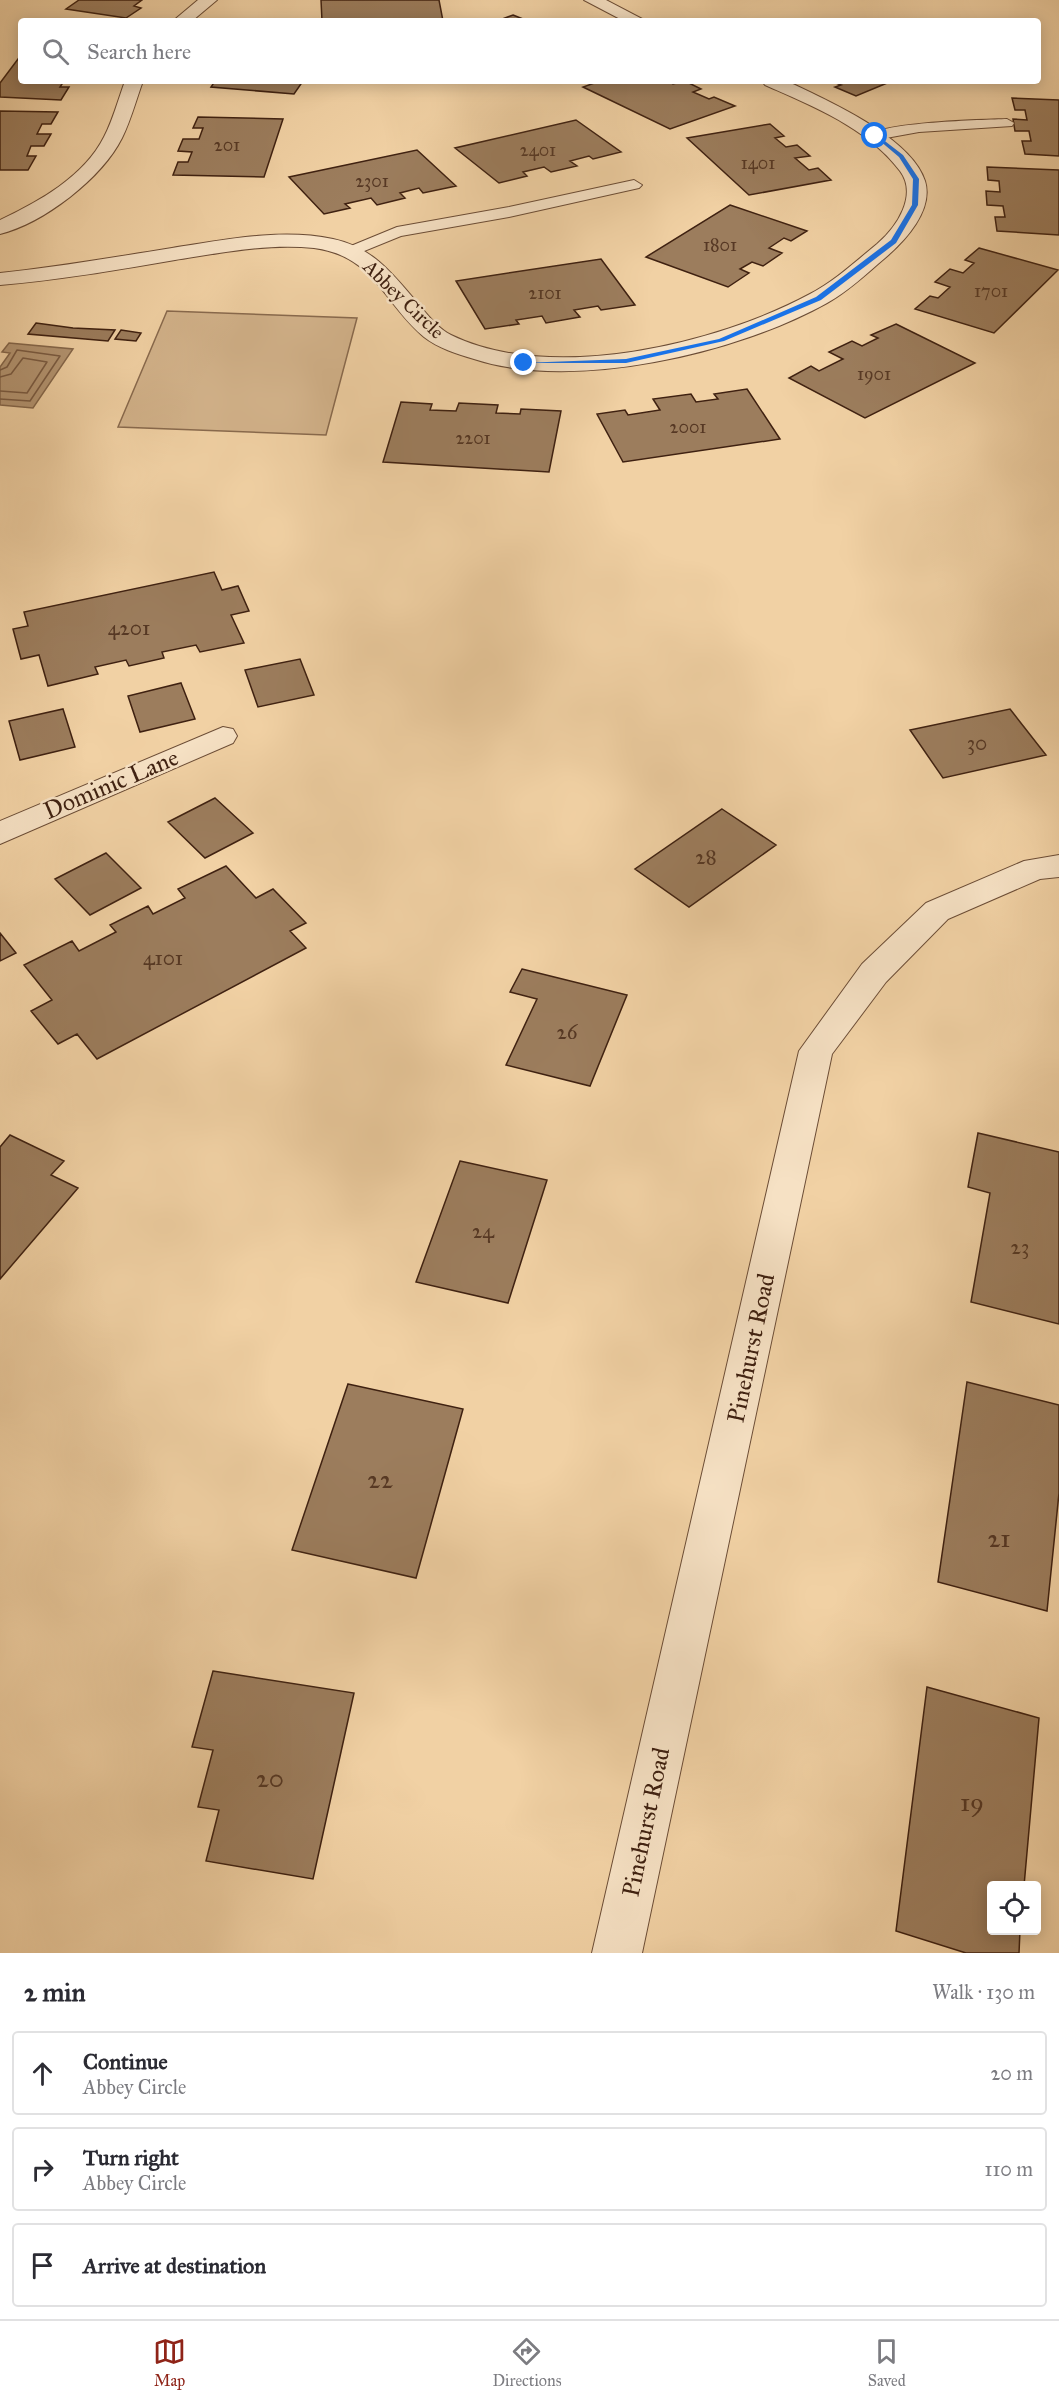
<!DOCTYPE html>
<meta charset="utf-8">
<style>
:root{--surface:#fff;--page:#f2f2f3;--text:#2b2b33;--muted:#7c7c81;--line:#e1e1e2;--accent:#8f2418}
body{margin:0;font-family:"IM FELL Great Primer",serif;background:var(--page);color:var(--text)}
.controls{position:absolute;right:18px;bottom:18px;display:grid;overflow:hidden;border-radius:6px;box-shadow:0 3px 15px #0003}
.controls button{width:54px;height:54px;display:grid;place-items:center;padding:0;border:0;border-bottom:2px solid var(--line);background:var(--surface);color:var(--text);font:30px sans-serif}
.stop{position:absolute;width:18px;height:18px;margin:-14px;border:4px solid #1a73e8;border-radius:50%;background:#fff}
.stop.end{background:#1a73e8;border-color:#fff;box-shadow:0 2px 6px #0008}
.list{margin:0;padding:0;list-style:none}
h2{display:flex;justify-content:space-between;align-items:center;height:78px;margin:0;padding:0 24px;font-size:26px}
h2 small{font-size:20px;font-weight:400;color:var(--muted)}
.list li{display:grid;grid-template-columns:39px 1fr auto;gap:18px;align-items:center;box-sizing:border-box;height:84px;margin:0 12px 12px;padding:0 12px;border:2px solid var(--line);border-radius:6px}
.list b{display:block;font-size:22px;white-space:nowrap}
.list p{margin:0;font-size:20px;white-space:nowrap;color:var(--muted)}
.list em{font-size:20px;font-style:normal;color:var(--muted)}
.icon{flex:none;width:33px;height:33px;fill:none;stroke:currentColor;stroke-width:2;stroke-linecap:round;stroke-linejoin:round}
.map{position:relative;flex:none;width:1059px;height:1953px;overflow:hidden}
.search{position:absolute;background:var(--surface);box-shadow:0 3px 15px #0003;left:18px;right:18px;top:18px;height:66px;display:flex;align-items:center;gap:15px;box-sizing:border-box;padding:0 21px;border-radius:6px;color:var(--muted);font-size:22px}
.sheet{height:366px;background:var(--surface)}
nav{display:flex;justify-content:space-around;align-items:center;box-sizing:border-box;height:84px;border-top:2px solid var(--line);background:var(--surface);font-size:16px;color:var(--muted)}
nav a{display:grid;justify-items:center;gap:3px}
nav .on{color:var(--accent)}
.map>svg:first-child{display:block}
</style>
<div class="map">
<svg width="1059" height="1953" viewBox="0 0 1059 1953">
<rect width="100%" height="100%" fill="#f1d1a4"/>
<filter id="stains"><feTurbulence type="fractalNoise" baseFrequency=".00333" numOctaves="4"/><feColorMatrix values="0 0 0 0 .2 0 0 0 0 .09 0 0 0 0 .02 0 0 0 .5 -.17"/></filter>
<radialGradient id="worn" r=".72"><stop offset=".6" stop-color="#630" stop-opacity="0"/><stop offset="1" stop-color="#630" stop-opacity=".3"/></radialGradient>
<path fill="#d3b38b" stroke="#896a4e" stroke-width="1.5" d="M167,311l190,7 -31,117 -208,-8z"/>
<path fill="#b49572" stroke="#85674b" stroke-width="1.5" d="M9,343l64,6 -40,59 -33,-3v-38l10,-14 -8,-1z"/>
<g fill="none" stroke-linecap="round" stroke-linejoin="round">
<path stroke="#7a5b42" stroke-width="1.5" d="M0,370l7,-3 10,-17 43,6 -30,45 -30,-2
M0,377l11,-3 12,-16 24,4 -20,31 -27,-2"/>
</g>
<path fill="#9c7d5d" stroke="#3f2111" stroke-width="1.5" d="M79,0h63l-8,6 7,2 -15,10 -60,-9z
M321,0h118l4,21h-121z
M513,15l15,6h-31z
M21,55v26h43l-4,6h9l-8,13 -61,-3v-14z
M215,81h88l-9,13 -83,-7z
M600,81h68l5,3 12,-3 16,8 -8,3 16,7 5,-2 21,9 -65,23 -87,-42z
M831,81h61l-36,15 -21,-9 6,-2z
M1012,98l47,2v56l-34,-2 -3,-13h9l-2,-10h-14l-2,-12 14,1 -2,-10h-10z
M0,111l58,1 -7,12h-9l-5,10h14l-7,12h-13l-4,10h9l-8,14h-28z
M198,117l85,2 -19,58 -91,-2 5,-13h10l4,-10 -14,-1 5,-12h16l4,-11h-10z
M576,120l45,32 -28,7 -4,-3 -19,5 7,5 -26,6 -7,-5 -21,5 4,4 -28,7 -44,-35z
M770,124l14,12 -9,2 11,9 11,-2 13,11 -15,2 14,12 9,-2 13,12 -82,15 -62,-57z
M417,150l39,36 -33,7 -4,-5 -19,5 5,5 -28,7 -6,-7 -26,6 5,4 -26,6 -35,-37z
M987,167l72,3v65l-62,-4 -2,-14h10l-2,-11 -16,-1 -1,-14 14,1 -1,-11 -11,-1z
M730,205l77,26 -16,10 -7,-3 -15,10 13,5 -19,13 -11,-4 -12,7 9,4 -21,14 -82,-30z
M979,248l79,22 -64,63 -79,-24 15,-13 8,2 12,-11 -15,-5 15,-13 13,4 11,-10 -9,-3z
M601,259l34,46 -34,5 -3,-4 -24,4 6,7 -34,6 -4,-7 -26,4 3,4 -34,5 -29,-48z
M36,323l37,5 42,2 -7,11 -80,-7z
M896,324l79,39 -110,55 -76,-40 22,-12 8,5 24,-12 -14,-7 23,-11 10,5 16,-8 -7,-3z
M121,330l20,3 -5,8 -21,-2z
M747,389l33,50 -157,23 -26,-48 28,-4 3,5 32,-5 -7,-11 38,-5 5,8 22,-3 -4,-5z
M401,402l31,2 -2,6 26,1 3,-8 39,2 -2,8 24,1 1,-5 40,2 -12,61 -166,-10z
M214,572l8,18 16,-4 11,25 -18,4 13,28 -44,9 -4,-7 -34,7 2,6 -35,8 -3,-6 -31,7 3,7 -50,12 -9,-31 -18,4 -8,-30 15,-3 -4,-14z
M300,659l14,36 -56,12 -13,-37z
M181,683l14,36 -55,13 -12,-36z
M63,709l12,38 -55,13 -11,-39z
M1010,709l36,46 -103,23 -33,-48z
M215,798l38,35 -48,25 -37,-36z
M722,809l54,36 -87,62 -54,-38z
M106,853l35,35 -51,27 -35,-36z
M226,866l30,32 17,-9 33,34 -16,8 16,17 -209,111 -20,-25 -19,10 -27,-33 21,-11 -28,-35 48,-24 7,10 37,-19 -6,-7 38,-19 5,8 32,-16 -7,-9z
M0,933l16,20 -16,8z
M522,969l105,26 -37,91 -84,-21 31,-66 -27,-7z
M978,1133l81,19v172l-88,-22 19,-109 -22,-6z
M10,1135l54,26 -13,14 27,13 -78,91v-132z
M460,1161l87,19 -39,123 -92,-21z
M967,1382l92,23v88l-12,118 -109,-29z
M348,1384l115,25 -47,169 -124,-28z
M213,1671l141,22 -41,186 -107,-18 13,-51 -21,-3 15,-57 -21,-3z
M927,1687l112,31 -15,168h-32v44h28l-1,23h-53l-70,-22z"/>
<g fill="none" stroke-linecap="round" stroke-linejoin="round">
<defs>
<path id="service" d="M1007,119l7,4 -2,3 -93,6 -44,8 -7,-4c13,-14 115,-16 139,-17z
M634,180l8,5 -3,3 -130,29 -108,19 -49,20 -8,-5 2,-3 51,-21 112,-20z"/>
<path id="minor" d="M198,0h19l-25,21h-19z
M584,0h22l40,21h-22z
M125,81h18c-7,19 -12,39 -21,57 -20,40 -78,85 -122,96v-14c38,-18 84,-43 104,-83 9,-17 14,-37 21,-56z
M762,81h24l9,4c38,18 117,54 130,96 9,29 -20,60 -40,77 -18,15 -36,33 -58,45 -89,50 -253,89 -353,56 -17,-5 -36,-11 -50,-22 -41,-34 -49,-81 -110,-89 -46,-5 -94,5 -139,12 -58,10 -116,20 -175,25v-12c58,-6 115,-16 172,-25 52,-8 109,-20 161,-9 42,9 61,37 88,68 8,10 18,22 30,28 100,49 266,9 359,-41 25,-13 46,-33 67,-50 20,-17 41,-49 23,-73 -32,-43 -88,-65 -135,-86z
M223,727l10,2 4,7 -4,7 -233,101v-23z
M1059,855v22l-19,2 -92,40 -62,63 -54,72 -190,899h-50l207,-902 63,-87 64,-61 98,-42z"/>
</defs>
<use href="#service" stroke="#6c4d36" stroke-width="2"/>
<use href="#minor" stroke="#6c4d36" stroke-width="2"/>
<use href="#service" fill="#f6e1c4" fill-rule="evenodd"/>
<use href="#minor" fill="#f6e1c4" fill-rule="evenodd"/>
</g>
<path fill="#1a73e8" d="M873,135h4l26,20 16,24 -1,26 -22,38 -75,57 -97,41 -98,22h-105l105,-4 93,-20 97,-42 75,-57 21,-35 1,-26 -14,-22z"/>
<g text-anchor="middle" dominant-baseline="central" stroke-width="5" stroke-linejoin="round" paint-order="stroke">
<g font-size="18" fill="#563824">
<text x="227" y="145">201</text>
<text x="538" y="150">2401</text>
<text x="758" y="163">1401</text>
<text x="372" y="181">2301</text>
<text x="720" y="245">1801</text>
<text x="991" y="291">1701</text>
<text x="545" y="293">2101</text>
<text x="874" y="374">1901</text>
<text x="688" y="427">2001</text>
<text x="473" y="438">2201</text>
</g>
<g font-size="20" fill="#3f2111" stroke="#f6e1c4">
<text transform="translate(404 299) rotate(44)">Abbey Circle</text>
</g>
<g font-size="21" fill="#563824">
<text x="129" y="628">4201</text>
<text x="977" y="743">30</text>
<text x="706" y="857">28</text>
<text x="163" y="958">4101</text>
<text x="567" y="1032">26</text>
<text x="483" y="1231">24</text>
<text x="1020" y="1247">23</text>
</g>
<g font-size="24" fill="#3f2111" stroke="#f6e1c4">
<text transform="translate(111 784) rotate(-23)">Dominic Lane</text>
<text transform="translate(751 1348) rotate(-78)">Pinehurst Road</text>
<text transform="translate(646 1822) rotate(-78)">Pinehurst Road</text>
</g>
<g font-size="26" fill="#563824">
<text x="380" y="1479">22</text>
<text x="999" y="1538">21</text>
<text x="270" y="1778">20</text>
<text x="972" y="1802">19</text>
</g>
</g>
<rect width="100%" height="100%" filter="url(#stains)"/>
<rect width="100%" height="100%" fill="url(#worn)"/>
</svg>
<div class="controls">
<button><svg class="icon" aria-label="locate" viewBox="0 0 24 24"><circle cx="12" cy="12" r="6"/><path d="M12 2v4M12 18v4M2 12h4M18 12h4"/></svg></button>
</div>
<div class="stop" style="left:875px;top:136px"></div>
<div class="stop end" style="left:524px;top:363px"></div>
<div class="search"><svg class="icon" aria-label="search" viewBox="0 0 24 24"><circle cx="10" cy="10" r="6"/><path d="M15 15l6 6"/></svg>Search here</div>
</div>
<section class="sheet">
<h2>2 min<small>Walk · 130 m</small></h2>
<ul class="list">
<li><svg class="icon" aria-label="ahead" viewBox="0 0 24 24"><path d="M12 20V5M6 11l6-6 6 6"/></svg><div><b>Continue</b><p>Abbey Circle</p></div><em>20 m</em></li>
<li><svg class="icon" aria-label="right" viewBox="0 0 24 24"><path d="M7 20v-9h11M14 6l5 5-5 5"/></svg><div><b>Turn right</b><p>Abbey Circle</p></div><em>110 m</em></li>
<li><svg class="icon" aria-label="arrive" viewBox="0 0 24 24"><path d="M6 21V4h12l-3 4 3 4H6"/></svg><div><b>Arrive at destination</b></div></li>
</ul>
</section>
<nav>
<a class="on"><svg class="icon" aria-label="map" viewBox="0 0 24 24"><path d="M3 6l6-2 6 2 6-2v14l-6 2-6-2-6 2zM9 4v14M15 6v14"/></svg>Map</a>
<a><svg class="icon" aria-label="directions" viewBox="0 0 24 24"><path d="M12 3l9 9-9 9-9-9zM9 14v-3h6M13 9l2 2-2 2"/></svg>Directions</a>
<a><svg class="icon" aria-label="saved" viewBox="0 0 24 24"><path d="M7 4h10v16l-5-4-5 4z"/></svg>Saved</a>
</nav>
